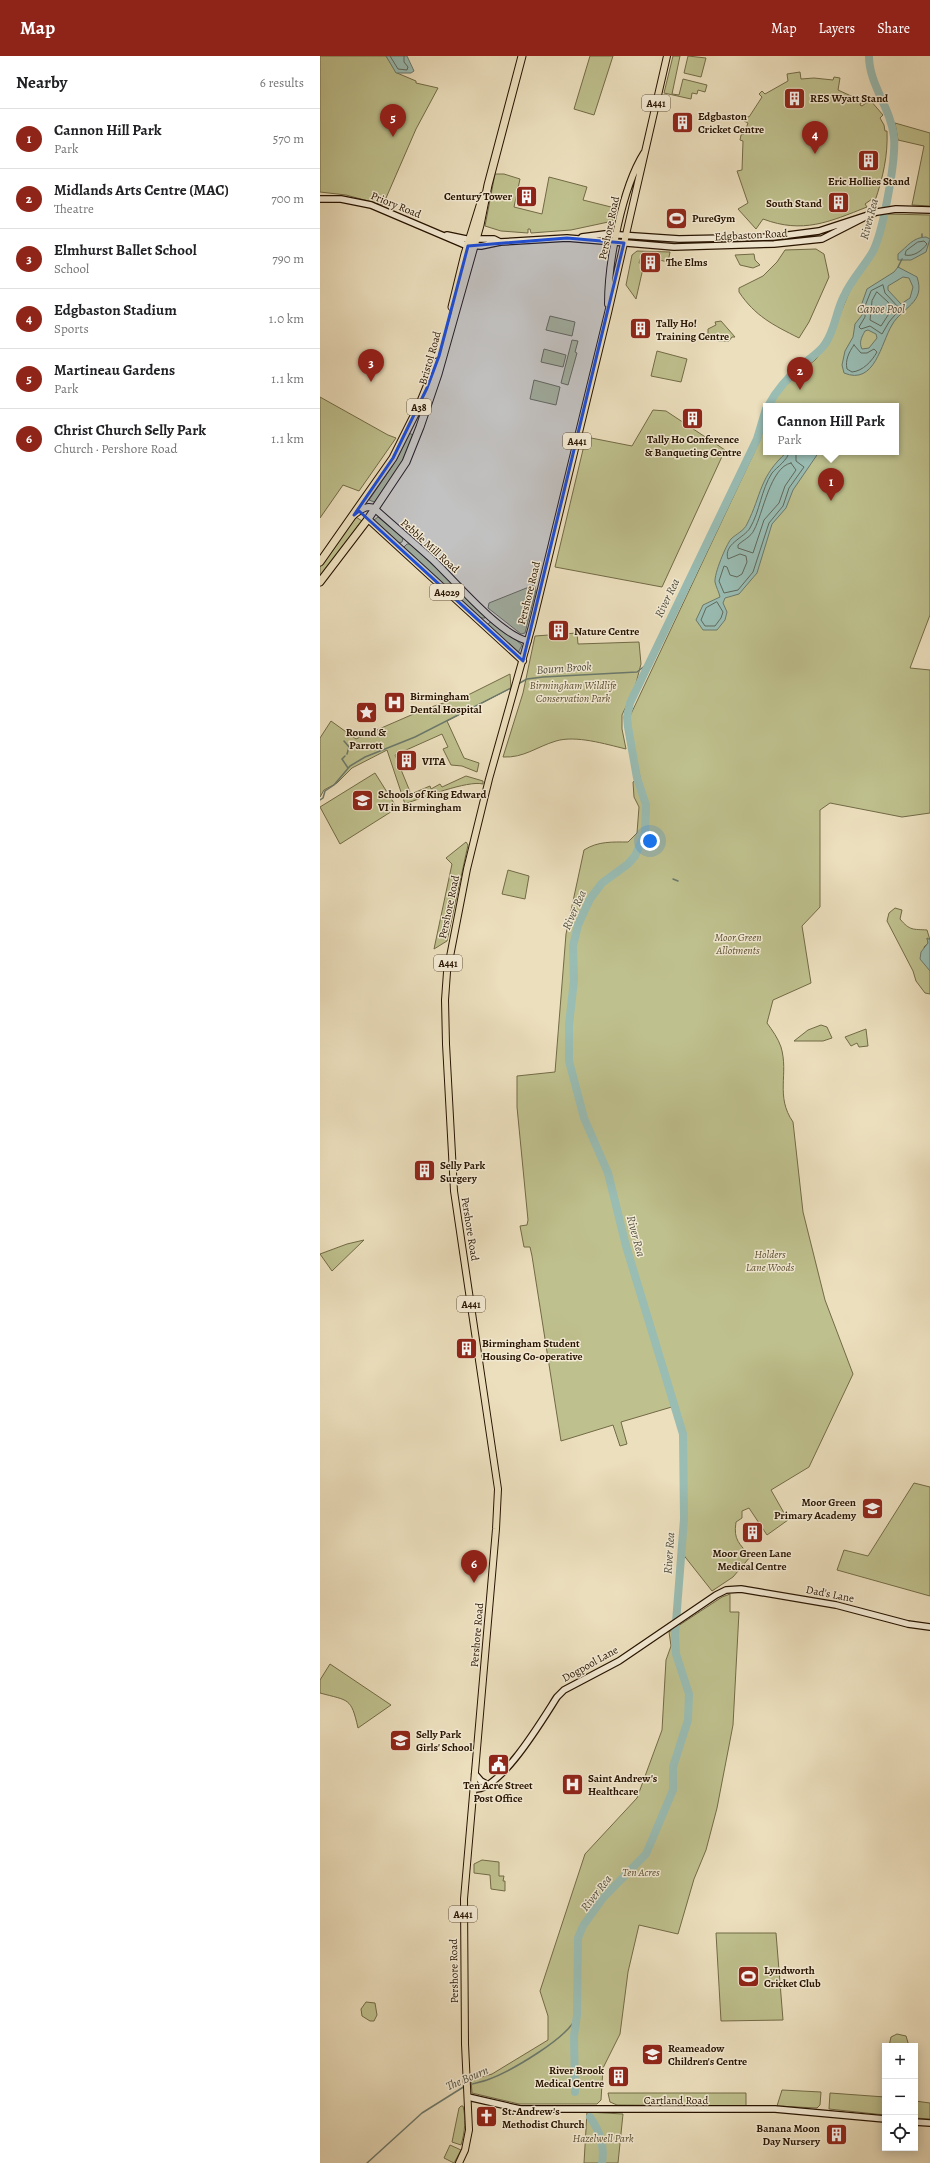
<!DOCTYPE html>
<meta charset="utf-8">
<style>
:root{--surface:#fff;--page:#f6f6f6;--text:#202124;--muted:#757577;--line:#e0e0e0;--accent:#8f2418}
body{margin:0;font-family:Alegreya,serif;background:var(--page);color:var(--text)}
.controls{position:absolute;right:12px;bottom:12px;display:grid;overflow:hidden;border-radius:0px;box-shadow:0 2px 10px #0003}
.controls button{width:36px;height:36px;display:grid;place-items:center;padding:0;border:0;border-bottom:1px solid var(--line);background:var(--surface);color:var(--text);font:20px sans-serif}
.you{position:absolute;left:330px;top:785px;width:14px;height:14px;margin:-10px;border:3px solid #fff;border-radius:50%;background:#1a73e8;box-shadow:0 0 0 6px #1a73e833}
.badge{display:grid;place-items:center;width:26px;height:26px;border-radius:50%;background:var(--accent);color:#fff;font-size:13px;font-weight:700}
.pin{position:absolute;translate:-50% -33px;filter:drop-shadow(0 1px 2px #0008)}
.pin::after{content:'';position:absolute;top:21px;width:14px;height:12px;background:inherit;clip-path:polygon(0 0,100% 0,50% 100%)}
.popup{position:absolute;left:443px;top:347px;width:136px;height:52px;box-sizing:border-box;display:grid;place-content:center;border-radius:0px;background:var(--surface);filter:drop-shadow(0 1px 3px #0005);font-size:13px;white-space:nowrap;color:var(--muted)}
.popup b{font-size:15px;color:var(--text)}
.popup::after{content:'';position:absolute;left:50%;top:100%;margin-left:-8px;border:8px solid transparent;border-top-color:var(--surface)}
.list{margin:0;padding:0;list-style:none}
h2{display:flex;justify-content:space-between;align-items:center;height:52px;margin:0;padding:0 16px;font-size:17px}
h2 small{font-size:13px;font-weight:400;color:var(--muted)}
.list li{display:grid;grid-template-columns:26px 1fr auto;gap:12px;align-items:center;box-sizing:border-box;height:60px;padding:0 16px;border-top:1px solid var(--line)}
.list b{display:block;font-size:15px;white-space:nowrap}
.list p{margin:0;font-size:13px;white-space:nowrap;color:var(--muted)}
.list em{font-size:13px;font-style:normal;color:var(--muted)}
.icon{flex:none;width:22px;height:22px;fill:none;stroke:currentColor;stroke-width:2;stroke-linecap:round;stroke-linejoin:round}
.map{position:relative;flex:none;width:610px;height:2107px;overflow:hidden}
header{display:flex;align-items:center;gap:24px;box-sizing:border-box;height:56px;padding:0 20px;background:var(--accent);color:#fff}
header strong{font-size:19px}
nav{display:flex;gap:22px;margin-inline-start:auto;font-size:14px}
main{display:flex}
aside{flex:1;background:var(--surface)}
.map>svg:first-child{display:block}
</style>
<header>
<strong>Map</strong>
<nav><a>Map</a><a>Layers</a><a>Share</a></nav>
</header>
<main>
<aside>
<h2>Nearby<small>6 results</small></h2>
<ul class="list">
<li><span class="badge">1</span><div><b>Cannon Hill Park</b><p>Park</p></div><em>570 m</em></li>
<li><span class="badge">2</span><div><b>Midlands Arts Centre (MAC)</b><p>Theatre</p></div><em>700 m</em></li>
<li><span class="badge">3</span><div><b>Elmhurst Ballet School</b><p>School</p></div><em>790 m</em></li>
<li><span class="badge">4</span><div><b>Edgbaston Stadium</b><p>Sports</p></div><em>1.0 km</em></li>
<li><span class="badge">5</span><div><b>Martineau Gardens</b><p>Park</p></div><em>1.1 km</em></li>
<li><span class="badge">6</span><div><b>Christ Church Selly Park</b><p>Church · Pershore Road</p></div><em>1.1 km</em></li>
</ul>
</aside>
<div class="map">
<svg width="610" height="2107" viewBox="0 0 610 2107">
<rect width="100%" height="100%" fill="#ecdfbd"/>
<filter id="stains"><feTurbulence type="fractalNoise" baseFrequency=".005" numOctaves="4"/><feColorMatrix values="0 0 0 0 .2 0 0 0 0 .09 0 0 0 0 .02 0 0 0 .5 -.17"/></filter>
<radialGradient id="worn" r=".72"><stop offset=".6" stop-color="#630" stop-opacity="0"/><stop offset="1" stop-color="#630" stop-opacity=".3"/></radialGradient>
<path fill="#bec08d" stroke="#726a46" d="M0,0h66l11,17 19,8v2l22,5 -22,41 -33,76 -37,-10 -26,-3z
M270,0h23l-19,59 -20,-6z
M353,0h7l-8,38 7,1 4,-16 24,6 -2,7 -7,-2 -1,4 -5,-1 -1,6 -27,-6z
M368,0l18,2 -5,19 -17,-4z
M480,16l1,7 13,-1 19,2 1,-3 6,1 -2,12 24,11 -2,4 2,1 8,-6 13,15 -3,3 4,7 1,6h2c1,25 -4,46 -12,70l-3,-2 -7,5 2,3c-38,15 -64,27 -104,12l-7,10 -18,-20 10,-6 -11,-32 5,-1 1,-29 -3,-1 1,-5 3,-1 4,-11 -4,-2 2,-5 3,1 13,-20 -3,-3 3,-3 3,3 23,-13 -1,-7z
M575,67l35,10v73l-18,-1 12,-59 -26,-6z
M175,118h9l16,5 -6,28 28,7 7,-37 38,10 -4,13 32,8 -2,13 -42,9 -40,3 -1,-4h-2v4l-27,-2 -16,-5z
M566,158l44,1v400l-20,53 20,2v143l-28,4 -72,-14 -10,7v97l-18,19 9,57 -38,17 -6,23c5,7 11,15 14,24 8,27 -6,49 12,75l10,90 22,88 28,74 -44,93 -38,23 17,30 -21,15 -18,-27 -7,3v7l-6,4c-3,19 4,21 14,35l-17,20 -21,14 -30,-38 2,-34 -1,-85 -8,-28 -54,16 6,22 -7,2 -7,-21 -52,16 -29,-185 -2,-9h-6l-4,-21 7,-1 1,-5 -11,-113v-31l38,-4 11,-138 18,-84c14,-9 29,-8 44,-8l9,-9 2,-26 -5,-10 -1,-15 7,-5 -11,-50 1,-11 130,-276 6,-21v33h130v-46h-125l8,-15 37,-32 13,-18 26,-63 20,-26z
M496,193l8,5 5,23 -20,45 -10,16c-26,-13 -44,-22 -60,-46v-4l24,-12 14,-14 8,-12z
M317,195l33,1 -2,10 -27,-6 -2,7 5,1 -8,35 -10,-14 6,-30z
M434,198l1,6 5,5 -7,3 -13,-3 -5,-10z
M230,260l25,6 -3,14 -26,-6z
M401,265l14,16h-3l-3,4h-10l-9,-3 -2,-4v-5l8,-4 -1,-3z
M252,284l6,1 -3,11 2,1 -9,32 -7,-2z
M224,293l22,6 -3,12 -22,-5z
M337,295l30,8 -6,23 -30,-6z
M214,324l26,7 -4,18 -26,-6z
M0,341l68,38 8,3 -37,53 -16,-6 -23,33z
M333,354l13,1 59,39 -63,137 -107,-20 31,-130 46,9z
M89,377l4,2 -11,28 -25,40 -8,-3 24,-35z
M36,461l6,4 -42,56v-12z
M58,461l25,21 -1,4 -5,2 -23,-24z
M87,488h3l76,70 -1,4h-7l-73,-68 -1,-3z
M214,529l2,5 -11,43 -4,1 -33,-26 1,-5z
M173,565l29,24 -4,8 -31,-27 2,-3z
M257,577l1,11 61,-2 2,22 -6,23 -13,28v14l4,20c-21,-5 -50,-14 -70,-8 -20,6 -32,17 -53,16l20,-64 12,-57z
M190,618l1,14 -64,33 17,37 15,5 -2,9 -15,-6 -11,-1 -8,-16 5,-2 -6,-13 -47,21 16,39 19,-8 1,3 9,-5 2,3 24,-11 17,5v3c-15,-4 -62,14 -78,20l-18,-54 -35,18 -15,15 -13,7 -4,7v-59l11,-17 25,18 69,-30 43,-14z
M55,717l22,35 -57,36 -20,-37z
M146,786l2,3 -21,96 -13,8 18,-85 -6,-6z
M188,814l21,6 -4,23 -23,-5z
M575,852l7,2 -2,9c10,12 13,10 27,11l3,10 -3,-2 1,5 -4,4 6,24v23l-5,-1 -9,-12 -3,-10 -26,-50 2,-8z
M501,969l6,2 5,11 -9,3h-29l14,-11z
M546,973l2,17 -9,1 -2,-4 -6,3 -6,-9z
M44,1184l-32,31 -12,-17 27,-10z
M594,1427l16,4v109l-93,-26 7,-20 24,6z
M410,1538v18h9l-6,113 -16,83 -11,42 -12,29 -16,55 -39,-9 -11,47 -8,62 -17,34 -2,32 -4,4h-78l-47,-11 -1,-13 21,-6 56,-34v-24l-8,-25 45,-137 52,-56 25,-68 4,-70 5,-14 -2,-14 53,-35z
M10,1608l61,41 -33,23c-7,-31 -9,-27 -38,-35v-13z
M162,1804l17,2v14h5l-1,5h2v10l-14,-2 -1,-14 -16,-2v-9z
M396,1877h60l7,87 -62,1z
M46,1946l9,1 2,12 -3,6h-4l-8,-5 -1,-7z
M577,1978l9,2 3,10h-20l2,-9z
M462,2034l39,2 -1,13 -3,3 -40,-2z
M288,2037h138v13l-129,-1 -7,-3z
M510,2037l55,4v18l-56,-6z
M595,2045l15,2v16l-15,-1z
M141,2050h2c3,13 2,26 -2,39l-9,-3 7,-34z
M267,2056l36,2 -5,49h-34z
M130,2089l11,5 -7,13 -10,-5z"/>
<path fill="#99bcb3" stroke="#6b786b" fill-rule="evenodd" d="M66,0h21l7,15 -3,2h-15z
M606,181l4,2 -4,13 -15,8h-13v-6c9,-7 15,-17 28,-17z
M578,211l19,10c9,26 -15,30 -25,48 -11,18 -17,61 -48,48l-2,-8 3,-14 8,-14 2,-13 7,-9 -1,-9 6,-17 27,-17zM583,221l6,1 4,9 -3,11 -9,6 -13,-14v-4zM548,274l8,4 1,4 -8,10 -7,1c-3,-6 -1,-11 3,-18z
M467,396h32l-26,38 -7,18 -14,16 -15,49 -18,21 -14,4 -2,5 4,9 -2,8 -8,10h-14l-7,-10 7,-15 17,-8c-1,-5 -4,-10 -5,-15 -1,-8 11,-37 16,-43 5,-5 13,-8 16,-15 15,-30 12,-47 40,-72z
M607,882l3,2v31l-10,-12 1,-7 7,-9z"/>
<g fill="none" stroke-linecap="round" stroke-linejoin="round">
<path stroke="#60685a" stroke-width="1" d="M70,0l8,13 9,1 1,-3 -4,-5v-6
M598,186l6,-1 3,3c-5,7 -14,13 -22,11l1,-4z
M563,229l2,8 15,16 -11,13 -7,12 -12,-8 -9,3 -2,-2 6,-10v-11l6,-15z
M557,236l11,10 4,7 -11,17 -11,-6 2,-19z
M534,289l7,8h6l7,-4 3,3c-5,9 -14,19 -25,20l-5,-3c-2,-9 2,-17 7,-24z
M469,396c-1,8 -12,15 -17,21 -11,17 -12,38 -22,55 -6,10 -27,16 -22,31l12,-5 6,2 1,6 -5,12 -5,3 -7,-2 -3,-8 -3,-1 -5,15 5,12 14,-3 15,-18 16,-49 14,-17 6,-18 15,-21 -8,-6v-9
M471,407l5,7 -11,16 -6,17 -15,17 -11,33 -15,-5v-3c5,-5 13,-8 16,-15 9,-16 16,-63 37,-67z
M397,546l6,10 -2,6 -6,8h-10l-4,-6 5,-12z"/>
<path stroke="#6b786b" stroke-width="1.5" d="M602,181v-3
M578,211l4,-8
M198,628l9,-5 16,-2 94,-5 14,-11
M24,685l5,6 -2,7
M25,700l-3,3 6,9
M0,744l3,-2 2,-7 9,-6 16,-19 15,-9 50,-20 98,-50
M353,823l5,2
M149,2029c6,-2 12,-3 18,-5 22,-8 84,-43 90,-65
M47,2107l55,-50 43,-27"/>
<path stroke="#99bcb3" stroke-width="8" d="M448,350c9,-17 20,-29 35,-42 7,-6 17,-12 22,-20 10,-14 11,-33 19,-48 7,-16 19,-28 28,-43 11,-19 24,-93 22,-116 -3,-29 -25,-52 -25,-81
M255,2036l-1,-56 3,-21 1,-77 5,-12 20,-28 43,-44 27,-64v-23l15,-47 1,-26 -13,-40 -1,-19 9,-116 -1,-85 -57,-188 -18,-73 -24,-55 -15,-57v-36l5,-45 -1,-34 5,-21 12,-26 12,-16 26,-19 7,-8 10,-23 1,-28 -9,-27 -9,-51 -1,-10 3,-14 127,-264 9,-30
M270,2061c10,15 15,28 12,46"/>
<defs>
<path id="secondary" d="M0,143h21l30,6 94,40 16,1 19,-4 67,-4 107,9 100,-3 48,-5 51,-26
M127,179l19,4h28l6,3
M262,181l23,-3 74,5 94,-2 46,-6 58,-19 19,-3 34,1
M155,1718l6,7 7,4
M154,1733c26,3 70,-72 83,-92l7,-7 55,-29 97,-66 10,-5 15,-1 95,16 72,19 22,3
M148,2041l52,12h255l110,10
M595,2066l15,1"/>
<path id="primary" d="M288,248c0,-42 14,-116 36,-151
M34,459c7,-5 13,-11 21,-6 19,17 39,34 58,51 22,21 67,75 95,81
M48,463l155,142
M139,2107l6,-13 4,-20 -4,-86 -1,-145 32,-370 2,-40 -44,-298 -8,-147 -1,-44 2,-28 20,-103 22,-90 43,-153 76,-313 59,-257"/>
<path id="highway" d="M132,251l13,-53 18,-58
M0,506l73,-104 26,-52 18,-44
M0,526l48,-63 38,-57 14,-35 18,-53 42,-149 8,-40 34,-129"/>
</defs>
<use href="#secondary" stroke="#271300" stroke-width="8"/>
<use href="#primary" stroke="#271300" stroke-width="8"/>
<use href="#highway" stroke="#271300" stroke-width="9"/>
<use href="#secondary" stroke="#f3ead4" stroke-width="5.5"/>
<use href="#primary" stroke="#ecdfbd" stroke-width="6"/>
<use href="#highway" stroke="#ecdfbd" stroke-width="7"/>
</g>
<path fill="#1d4ed8" fill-opacity="0.2" stroke="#1d4ed8" stroke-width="3" stroke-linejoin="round" d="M247,182l57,5 -101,418 -164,-150 -5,4 39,-57 34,-70 12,-32 29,-110z"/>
<defs>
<symbol id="building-square" viewBox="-11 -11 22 22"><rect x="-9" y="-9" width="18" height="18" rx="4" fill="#8f2418" stroke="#f3ead4"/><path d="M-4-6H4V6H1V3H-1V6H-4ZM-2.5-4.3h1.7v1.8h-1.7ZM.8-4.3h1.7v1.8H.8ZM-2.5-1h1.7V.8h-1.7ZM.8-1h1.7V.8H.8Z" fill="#fff"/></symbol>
<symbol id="stadium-square" viewBox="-11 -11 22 22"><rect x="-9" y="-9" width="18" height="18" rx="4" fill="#8f2418" stroke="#f3ead4"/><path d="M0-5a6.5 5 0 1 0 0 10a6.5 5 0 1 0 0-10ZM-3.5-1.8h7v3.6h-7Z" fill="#fff"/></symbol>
<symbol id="hospital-square" viewBox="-11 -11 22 22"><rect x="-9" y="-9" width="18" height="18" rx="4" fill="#8f2418" stroke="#f3ead4"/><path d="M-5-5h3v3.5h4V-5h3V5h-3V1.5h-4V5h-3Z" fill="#fff"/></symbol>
<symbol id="sight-square" viewBox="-11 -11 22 22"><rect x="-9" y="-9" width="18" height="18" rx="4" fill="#8f2418" stroke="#f3ead4"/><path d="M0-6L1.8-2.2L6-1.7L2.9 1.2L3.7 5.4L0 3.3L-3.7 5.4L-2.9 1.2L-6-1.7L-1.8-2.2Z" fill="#fff"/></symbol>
<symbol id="school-square" viewBox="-11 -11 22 22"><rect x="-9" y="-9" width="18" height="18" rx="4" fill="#8f2418" stroke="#f3ead4"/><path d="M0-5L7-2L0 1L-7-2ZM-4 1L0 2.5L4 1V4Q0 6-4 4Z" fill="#fff"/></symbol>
<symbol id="civic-square" viewBox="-11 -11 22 22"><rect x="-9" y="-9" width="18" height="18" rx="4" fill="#8f2418" stroke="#f3ead4"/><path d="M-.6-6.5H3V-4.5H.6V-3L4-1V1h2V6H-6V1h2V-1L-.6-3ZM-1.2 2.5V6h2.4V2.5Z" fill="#fff"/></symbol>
<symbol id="church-square" viewBox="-11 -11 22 22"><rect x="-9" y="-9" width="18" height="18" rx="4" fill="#8f2418" stroke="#f3ead4"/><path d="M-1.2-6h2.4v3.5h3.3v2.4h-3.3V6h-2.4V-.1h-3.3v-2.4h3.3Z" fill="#fff"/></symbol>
</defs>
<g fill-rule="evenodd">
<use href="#building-square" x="462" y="30" width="25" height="25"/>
<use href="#building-square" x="350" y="54" width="25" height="25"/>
<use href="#building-square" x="536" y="92" width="25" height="25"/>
<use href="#building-square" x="194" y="128" width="25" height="25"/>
<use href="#building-square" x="506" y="134" width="25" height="25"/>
<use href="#stadium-square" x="344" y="150" width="25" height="25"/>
<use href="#building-square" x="318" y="194" width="25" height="25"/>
<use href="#building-square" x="308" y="260" width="25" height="25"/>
<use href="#building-square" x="360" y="350" width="25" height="25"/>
<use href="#building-square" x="226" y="562" width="25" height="25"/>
<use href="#hospital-square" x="62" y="634" width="25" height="25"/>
<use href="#sight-square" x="34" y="644" width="25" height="25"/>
<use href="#building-square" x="74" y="692" width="25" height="25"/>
<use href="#school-square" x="30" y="732" width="25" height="25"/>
<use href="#building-square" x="92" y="1102" width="25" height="25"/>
<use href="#building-square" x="134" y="1280" width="25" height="25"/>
<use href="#school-square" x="540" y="1440" width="25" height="25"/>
<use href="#building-square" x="420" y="1464" width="25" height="25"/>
<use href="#school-square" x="68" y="1672" width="25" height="25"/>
<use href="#civic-square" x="166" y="1696" width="25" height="25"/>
<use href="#hospital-square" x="240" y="1716" width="25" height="25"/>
<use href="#stadium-square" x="416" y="1908" width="25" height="25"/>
<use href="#school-square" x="320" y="1986" width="25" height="25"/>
<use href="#building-square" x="286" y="2008" width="25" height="25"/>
<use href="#church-square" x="154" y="2048" width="25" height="25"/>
<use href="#building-square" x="504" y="2066" width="25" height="25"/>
</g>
<g text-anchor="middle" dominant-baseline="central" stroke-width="3" stroke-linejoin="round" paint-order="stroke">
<g fill="#f3ead4" stroke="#645440" stroke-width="1">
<rect x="322" y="39" width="28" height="16" rx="3"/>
<rect x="87" y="343" width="24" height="16" rx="3"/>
<rect x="243" y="377" width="28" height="16" rx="3"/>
<rect x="110" y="528" width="34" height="16" rx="3"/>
<rect x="114" y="899" width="28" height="16" rx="3"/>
<rect x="137" y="1240" width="28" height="16" rx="3"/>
<rect x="129" y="1850" width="28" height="16" rx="3"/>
</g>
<g font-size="10" font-weight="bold" fill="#271300">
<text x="336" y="47">A441</text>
<text x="99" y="351">A38</text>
<text x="257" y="385">A441</text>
<text x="127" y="536">A4029</text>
<text x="128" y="907">A441</text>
<text x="151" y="1248">A441</text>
<text x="143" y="1858">A441</text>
</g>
<g font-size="11" font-weight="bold" fill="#271300" stroke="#f3ead4" text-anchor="start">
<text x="490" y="42">RES Wyatt Stand</text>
<text x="378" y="60">Edgbaston<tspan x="378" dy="13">Cricket Centre</tspan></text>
<text x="549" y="125" text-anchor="middle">Eric Hollies Stand</text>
<text x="192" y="140" text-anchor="end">Century Tower</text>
<text x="502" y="147" text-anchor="end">South Stand</text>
<text x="372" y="162">PureGym</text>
<text x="346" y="206">The Elms</text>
<text x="336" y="267">Tally Ho!<tspan x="336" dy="13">Training Centre</tspan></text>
<text x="373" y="383" text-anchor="middle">Tally Ho Conference<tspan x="373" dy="13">&amp; Banqueting Centre</tspan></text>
<text x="254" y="575">Nature Centre</text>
<text x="90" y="640">Birmingham<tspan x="90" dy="13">Dental Hospital</tspan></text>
<text x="46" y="676" text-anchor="middle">Round &amp;<tspan x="46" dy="13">Parrott</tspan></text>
<text x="102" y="705">VITA</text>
<text x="58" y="738">Schools of King Edward<tspan x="58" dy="13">VI in Birmingham</tspan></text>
<text x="120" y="1109">Selly Park<tspan x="120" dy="13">Surgery</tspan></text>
<text x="162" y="1287">Birmingham Student<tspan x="162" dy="13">Housing Co-operative</tspan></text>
<text x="536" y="1446" text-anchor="end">Moor Green<tspan x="536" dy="13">Primary Academy</tspan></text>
<text x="432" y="1497" text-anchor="middle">Moor Green Lane<tspan x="432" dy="13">Medical Centre</tspan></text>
<text x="96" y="1678">Selly Park<tspan x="96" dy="13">Girls' School</tspan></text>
<text x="268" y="1722">Saint Andrew's<tspan x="268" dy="13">Healthcare</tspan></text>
<text x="178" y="1729" text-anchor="middle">Ten Acre Street<tspan x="178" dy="13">Post Office</tspan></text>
<text x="444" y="1914">Lyndworth<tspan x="444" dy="13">Cricket Club</tspan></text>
<text x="348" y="1992">Reameadow<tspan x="348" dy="13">Children's Centre</tspan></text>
<text x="284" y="2014" text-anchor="end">River Brook<tspan x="284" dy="13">Medical Centre</tspan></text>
<text x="182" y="2055">St. Andrew's<tspan x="182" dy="13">Methodist Church</tspan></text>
<text x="500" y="2072" text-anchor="end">Banana Moon<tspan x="500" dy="13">Day Nursery</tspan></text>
</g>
<g font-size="11" fill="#271300" stroke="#f3ead4">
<text transform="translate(76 149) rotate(22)">Priory Road</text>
<text transform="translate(289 172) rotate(-78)">Pershore Road</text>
<text transform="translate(431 179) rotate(-3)">Edgbaston Road</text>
<text transform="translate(110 302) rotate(-74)">Bristol Road</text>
<text transform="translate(110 490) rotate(42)">Pebble Mill Road</text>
<text transform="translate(209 537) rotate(-76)">Pershore Road</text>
<text transform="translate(129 851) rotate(-78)">Pershore Road</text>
<text transform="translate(150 1173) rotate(81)">Pershore Road</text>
<text transform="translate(510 1538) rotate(11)">Dad's Lane</text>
<text transform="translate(157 1579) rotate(-85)">Pershore Road</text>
<text transform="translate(270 1608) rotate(-29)">Dogpool Lane</text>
<text transform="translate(134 1915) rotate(-91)">Pershore Road</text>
<text x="356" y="2044">Cartland Road</text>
</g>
<g font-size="11" font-style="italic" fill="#5c5031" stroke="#f3ead4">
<text x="253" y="629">Birmingham Wildlife<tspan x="253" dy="13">Conservation Park</tspan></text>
<text x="418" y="881">Moor Green<tspan x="418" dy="13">Allotments</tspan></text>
<text x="450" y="1198">Holders<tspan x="450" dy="13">Lane Woods</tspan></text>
<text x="321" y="1816">Ten Acres</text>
<text x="283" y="2082">Hazelwell Park</text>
</g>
<g font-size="12" font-style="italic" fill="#4f4e3f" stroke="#f3ead4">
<text transform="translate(549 163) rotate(-75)">River Rea</text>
<text x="561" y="253">Canoe Pool</text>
<text transform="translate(347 542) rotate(-64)">River Rea</text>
<text transform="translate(244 612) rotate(-4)">Bourn Brook</text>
<text transform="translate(254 854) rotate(-66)">River Rea</text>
<text transform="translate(316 1180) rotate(75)">River Rea</text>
<text transform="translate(349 1497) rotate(-86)">River Rea</text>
<text transform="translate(276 1837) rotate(-52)">River Rea</text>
<text transform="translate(147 2022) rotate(-23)">The Bourn</text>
</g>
</g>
<rect width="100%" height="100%" filter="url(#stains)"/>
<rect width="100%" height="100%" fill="url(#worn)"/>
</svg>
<div class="controls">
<button>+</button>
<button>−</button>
<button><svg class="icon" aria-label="locate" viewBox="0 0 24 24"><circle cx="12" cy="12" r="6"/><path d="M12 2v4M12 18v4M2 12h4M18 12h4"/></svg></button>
</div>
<div class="you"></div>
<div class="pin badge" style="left:511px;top:445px">1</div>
<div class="popup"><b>Cannon Hill Park</b>Park</div>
<div class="pin badge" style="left:480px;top:334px">2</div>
<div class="pin badge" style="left:51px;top:326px">3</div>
<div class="pin badge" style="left:495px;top:98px">4</div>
<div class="pin badge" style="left:73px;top:81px">5</div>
<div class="pin badge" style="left:154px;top:1527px">6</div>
</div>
</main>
